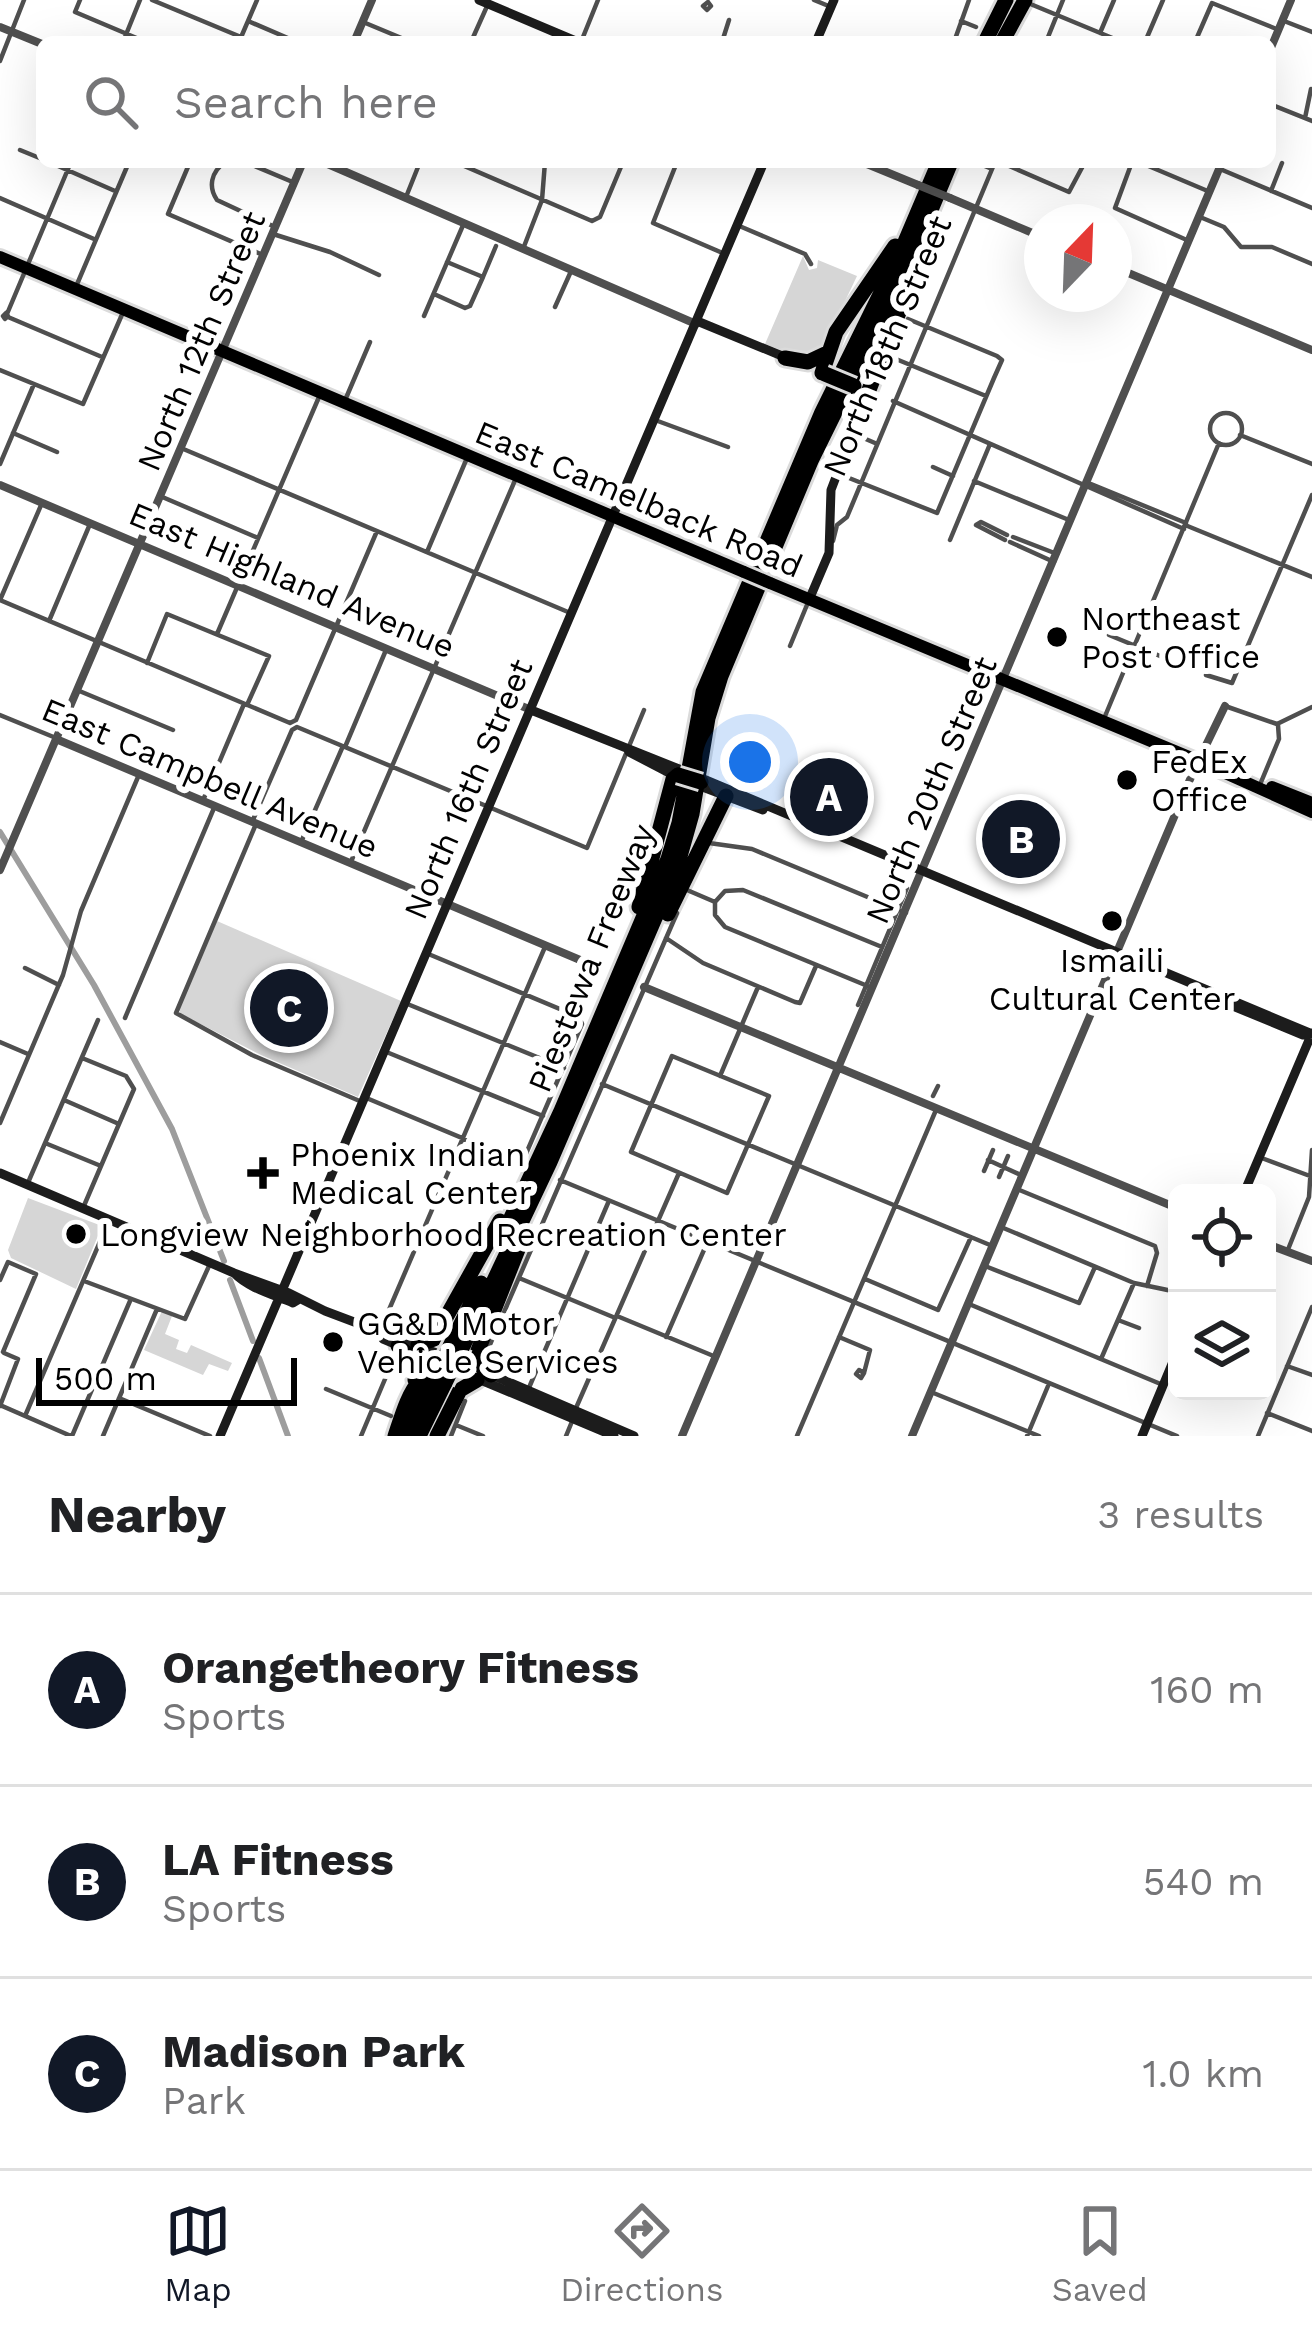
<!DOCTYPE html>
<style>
:root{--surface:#fff;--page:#f2f2f2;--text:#202124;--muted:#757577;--line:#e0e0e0;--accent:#111827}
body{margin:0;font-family:"Work Sans",sans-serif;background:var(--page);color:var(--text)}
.controls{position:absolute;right:36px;bottom:36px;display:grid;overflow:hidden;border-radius:18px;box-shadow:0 12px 48px #0002}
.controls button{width:108px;height:108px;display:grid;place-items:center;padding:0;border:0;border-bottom:3px solid var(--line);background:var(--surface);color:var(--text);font:60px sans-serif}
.compass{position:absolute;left:1024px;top:204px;width:108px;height:108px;border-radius:50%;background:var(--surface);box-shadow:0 12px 48px #0002;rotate:23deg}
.scale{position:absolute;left:36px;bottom:30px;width:261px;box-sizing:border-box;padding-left:12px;border:6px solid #000;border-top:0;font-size:33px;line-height:42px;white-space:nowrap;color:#000;-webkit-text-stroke:9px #fff;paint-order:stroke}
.you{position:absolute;left:750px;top:762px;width:42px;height:42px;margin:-30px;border:9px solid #fff;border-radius:50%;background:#1a73e8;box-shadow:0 0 0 18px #1a73e833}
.badge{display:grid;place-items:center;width:78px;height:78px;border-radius:50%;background:var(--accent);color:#fff;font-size:39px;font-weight:700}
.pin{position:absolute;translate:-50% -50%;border:6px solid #fff;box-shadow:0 3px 12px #0006}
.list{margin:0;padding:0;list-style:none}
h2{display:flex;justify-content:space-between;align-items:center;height:156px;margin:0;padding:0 48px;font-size:51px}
h2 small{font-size:39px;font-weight:400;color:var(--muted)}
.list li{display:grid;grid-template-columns:78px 1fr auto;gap:36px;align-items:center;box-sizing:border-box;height:192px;padding:0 48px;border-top:3px solid var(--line)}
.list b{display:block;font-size:45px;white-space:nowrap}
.list p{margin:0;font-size:39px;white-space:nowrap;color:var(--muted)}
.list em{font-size:39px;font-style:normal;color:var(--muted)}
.icon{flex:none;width:66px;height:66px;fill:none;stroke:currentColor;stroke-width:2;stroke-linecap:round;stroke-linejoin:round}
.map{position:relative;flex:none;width:1312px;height:1436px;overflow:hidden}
.search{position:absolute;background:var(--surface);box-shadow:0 12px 48px #0002;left:36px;right:36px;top:36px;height:132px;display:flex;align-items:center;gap:30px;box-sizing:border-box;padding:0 42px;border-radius:18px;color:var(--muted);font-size:45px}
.sheet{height:732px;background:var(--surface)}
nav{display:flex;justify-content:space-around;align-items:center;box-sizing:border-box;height:168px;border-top:3px solid var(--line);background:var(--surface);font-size:33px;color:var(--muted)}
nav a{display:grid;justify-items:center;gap:6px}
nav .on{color:var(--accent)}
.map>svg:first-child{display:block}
</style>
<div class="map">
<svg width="1312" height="1436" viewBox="0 0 1312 1436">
<rect width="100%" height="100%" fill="#fff"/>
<path fill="#d6d6d6" d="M803,256l6,14 8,-2 1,-8 39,16 -39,82 -12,2 -41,-16z
M217,921l184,80 -43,96 -97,-42 -80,-41 -2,-4z
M28,1198l74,28 -26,63 -65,-31 -3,-8z
M162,1311l10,5 -7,18 14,6 -3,9 11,4 4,-8 41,18 -4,8 -19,-7 -6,11 -59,-25z"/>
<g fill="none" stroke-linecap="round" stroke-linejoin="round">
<path stroke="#9d9d9d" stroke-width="6" d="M0,832l94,153 78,144 52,132
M230,1280l23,61
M259,1358l29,78"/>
<defs>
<path id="primary" d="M0,257l744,315
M770,583l424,176 118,53
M1272,787l40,16"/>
<path id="motorway" d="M985,42l21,-42
M1002,42l23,-42
M785,358l23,4 17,-8
M822,373l14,-41 59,-86
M850,439l67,-173
M639,907l34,-128 5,-4
M668,914l58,-118
M501,1239l60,-128 107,-252 11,-36 24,-131 119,-280 77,-156 40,-94
M452,1342l29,-59
M418,1345l16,-6 66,-118
M398,1346l20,17 -3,17
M463,1346l87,-184 127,-295 15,-53 16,-96 13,-42 90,-215 99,-201 41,-98
M491,1375l-12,-11 -2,-11 42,-106
M395,1436c14,-42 22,-76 74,-70
M407,1436l27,-57
M419,1436l26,-53
M437,1436l23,-46 17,-10"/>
</defs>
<use href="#primary" stroke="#dbdbdb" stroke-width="18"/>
<use href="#motorway" stroke="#dbdbdb" stroke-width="21"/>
<path stroke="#4f4f4f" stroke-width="4.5" d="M80,0l-5,12 71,30
M152,0l89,37
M814,0l17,7
M708,2l3,4 -4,4 -4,-4z
M1028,3l94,39
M248,21l49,21
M961,21l15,6
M1284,21l28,11
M363,22l48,20
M1100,33l14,-33
M123,42l17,-42
M239,42l18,-42
M471,42l17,-38
M581,42l17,-42
M722,42l7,-22
M954,42l15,-42
M1046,42l17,-42
M1145,42l18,-42
M1195,42l17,-39 67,27
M0,61l24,-61
M1270,104l42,17
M1305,118l6,-29
M20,150l22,9
M49,162l66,29
M190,162l-22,52 95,41
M225,162c-14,10 -17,25 -8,38l58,27
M245,162l50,21
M455,162l137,59 8,-4 23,-55
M677,162l-24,61 72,31
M975,162l17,7
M1000,162l69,30 16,-30
M1132,162l-17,46 74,33
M1139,162l71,30
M1220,169l92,39
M1271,191l11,-28
M406,197l14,-35
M0,198l94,41
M1200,217l24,10 17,20h31l40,17
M737,225l68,29 6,10
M273,234l57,18 49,23
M523,249l19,-49 3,-38
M483,277l13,-31
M75,289l54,-127
M434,294l31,14 5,-2 13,-29 -36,-15
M555,307l17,-38
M6,313l2,3 -3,3 -2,-3z
M7,314l64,-152
M424,316l40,-93
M8,317l94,40
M891,357l95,39
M0,370l83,34 41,-94
M346,398l24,-56
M893,401l291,128
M1210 429a16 16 0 1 1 32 0a16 16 0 1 1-32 0Z
M655,420l73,27
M13,433l44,19
M1240,435l72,29
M861,437l14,6
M181,448l387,164
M0,464l34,-80
M933,467l20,9
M844,476l93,37 57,-135 8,-18 -5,-4 -89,-37
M974,481l95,39
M1086,485l5,-1 95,39
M160,496l98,42
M42,503l-42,97 290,123 6,-3 81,-189
M1185,525l127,52
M1013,537l44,17
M950,540l40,-96
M1005,540l-29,-15 5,-3 26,13
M833,541l4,-16 10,-8 148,-355
M1010,542l44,20
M427,552l40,-94
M49,621l41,-97
M217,634l102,-237
M1109,635l51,21
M790,646l19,-46
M147,663l20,-49 102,42 -22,49
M1206,675l26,8 80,-188
M77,690l96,40
M1225,706l52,18 35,-17
M0,715l56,23
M1103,721l116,-278
M345,747l41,-97
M1259,787l20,-48 -1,-14
M204,798l40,-94
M252,822l40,-92 5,-3 290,121 57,-138
M256,824l-80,189 76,42 110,47
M302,840l41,-94
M709,843l43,6 154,64
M350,864l166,-386
M687,890l28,12v13l10,12 145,60
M715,902l10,-11 18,-1 139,57
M666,938l37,25 92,39 5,1 16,-37
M25,968l34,17
M405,1003l159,65
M858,1005l49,-117
M125,1018l89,-210
M0,1042l28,12
M384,1051l159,65
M672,1056l97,40 -42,97 -96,-41z
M82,1058l44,18 8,13 -51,119
M720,1076l38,-89
M602,1084l388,161
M933,1096l5,-10
M364,1097l158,66 60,-139 -3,-7 -153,-64
M64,1100l55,24
M0,1123l63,-148 18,-64 57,-134
M45,1143l56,23
M1259,1157l51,19
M988,1160l35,16
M984,1171l9,-21
M999,1177l9,-21
M560,1180l617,256
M27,1185l71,-165
M1017,1189l138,57 2,7 -10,33
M1001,1227l133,56 43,9
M1287,1252l22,-55 3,-47
M985,1266l94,37 16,-36
M519,1278l94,39
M865,1279l73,31 33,-73
M0,1280l8,-18 28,12 -33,78
M84,1281l101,38 24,-53
M969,1304l194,81
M617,1316l99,41
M1118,1320l21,8
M379,1333l166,-386
M666,1337l41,-94
M839,1337l31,13 -6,23
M485,1356l192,-443
M1101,1359l33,-76
M1287,1366l25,9
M859,1370l5,3 -3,5 -5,-4z
M326,1389l65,27
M528,1390l80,-187
M931,1392l108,44
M119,1398l91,38
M0,1405l71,31
M0,1406l18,-47 -14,-6
M576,1408l103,-235
M1267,1413l45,18
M25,1416l83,-193
M456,1425l27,11
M72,1436l58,-135
M103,1436l54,-127
M361,1436l35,-83
M451,1436l14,-35
M566,1436l7,-17
M797,1436l139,-326
M1027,1436l21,-50
M1258,1436l54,-129"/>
<path stroke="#4f4f4f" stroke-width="8" d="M0,27l42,17
M354,42l18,-42
M1270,50l21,-50
M323,162l373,162
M862,162l56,23
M950,198l92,39
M1114,267l198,83
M0,485l531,225
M56,739l536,226 9,-1
M0,870l303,-708
M644,987l533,221
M1267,1244l45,17
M682,1436l540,-1274
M912,1436l282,-666 31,-64"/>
<path stroke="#1c1c1c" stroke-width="9" d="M479,0l99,42
M816,42l18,-42
M697,321l90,37
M809,600l20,-47 2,-63 19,-50
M531,710l148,59
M629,752l48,25
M701,778l611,256
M700,786l63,24
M1194,990l109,45 9,-1
M0,1173l234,100 55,20 36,18 122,46
M1244,1193l68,-160
M234,1273c14,15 40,22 59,30l5,-3
M379,1333l4,6 231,97
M490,1374l144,62
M220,1436l544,-1274
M1142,1436l35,-84"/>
<use href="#primary" stroke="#000" stroke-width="12"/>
<use href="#motorway" stroke="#000" stroke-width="15"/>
<defs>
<path id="primary-bridge" d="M744,572l26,11"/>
<path id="motorway-bridge" d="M825,374l29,12
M678,775l23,7
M434,1379l18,-37
M445,1383l18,-37"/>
</defs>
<use href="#primary-bridge" stroke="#dbdbdb" stroke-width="18" stroke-linecap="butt"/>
<use href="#motorway-bridge" stroke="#dbdbdb" stroke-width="21" stroke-linecap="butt"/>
<path stroke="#4f4f4f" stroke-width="8" d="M918,185l32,13"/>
<use href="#primary-bridge" stroke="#000" stroke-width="12"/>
<use href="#motorway-bridge" stroke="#000" stroke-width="15"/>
</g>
<g fill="#000" stroke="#fff" stroke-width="4.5">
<circle cx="1057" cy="637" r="12"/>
<circle cx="1127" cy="780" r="12"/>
<circle cx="1112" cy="921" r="12"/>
<path d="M257 1155h12v12h12v12h-12v12h-12v-12h-12v-12h12z"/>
<circle cx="76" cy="1234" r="12"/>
<circle cx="333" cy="1342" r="12"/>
</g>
<g text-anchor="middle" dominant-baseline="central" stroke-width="12" stroke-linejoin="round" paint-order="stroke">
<g font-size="33" fill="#000" stroke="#fff">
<text transform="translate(201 341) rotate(-67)">North 12th Street</text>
<text transform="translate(887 346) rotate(-67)">North 18th Street</text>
<text transform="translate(639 499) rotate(23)">East Camelback Road</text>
<text transform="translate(292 580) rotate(23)">East Highland Avenue</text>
<text transform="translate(210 778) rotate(23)">East Campbell Avenue</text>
<text transform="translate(468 789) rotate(-67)">North 16th Street</text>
<text transform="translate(931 790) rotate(-67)">North 20th Street</text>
<text transform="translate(591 958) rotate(-68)">Piestewa Freeway</text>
</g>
<g font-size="33" fill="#000" stroke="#fff" text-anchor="start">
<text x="1081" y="618">Northeast<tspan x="1081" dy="38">Post Office</tspan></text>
<text x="1151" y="761">FedEx<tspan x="1151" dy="38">Office</tspan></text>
<text x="1112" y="960" text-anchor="middle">Ismaili<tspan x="1112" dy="38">Cultural Center</tspan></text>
<text x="290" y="1154">Phoenix Indian<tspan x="290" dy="38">Medical Center</tspan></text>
<text x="100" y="1234">Longview Neighborhood Recreation Center</text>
<text x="357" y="1323">GG&amp;D Motor<tspan x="357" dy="38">Vehicle Services</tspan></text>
</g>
</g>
</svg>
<div class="controls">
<button><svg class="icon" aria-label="locate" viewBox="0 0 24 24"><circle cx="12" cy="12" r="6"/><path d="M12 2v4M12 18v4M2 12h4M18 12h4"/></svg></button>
<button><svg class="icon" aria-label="layers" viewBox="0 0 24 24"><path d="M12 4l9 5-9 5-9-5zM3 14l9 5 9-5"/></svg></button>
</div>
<svg class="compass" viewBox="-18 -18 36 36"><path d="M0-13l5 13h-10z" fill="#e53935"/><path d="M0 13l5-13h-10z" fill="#757577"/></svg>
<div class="scale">500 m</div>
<div class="you"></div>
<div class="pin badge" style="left:829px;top:797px">A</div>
<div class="pin badge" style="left:1021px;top:839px">B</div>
<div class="pin badge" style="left:289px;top:1008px">C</div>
<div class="search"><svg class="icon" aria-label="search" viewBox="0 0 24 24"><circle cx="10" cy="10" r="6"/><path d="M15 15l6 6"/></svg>Search here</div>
</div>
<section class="sheet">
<h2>Nearby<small>3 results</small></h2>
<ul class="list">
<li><span class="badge">A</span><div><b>Orangetheory Fitness</b><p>Sports</p></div><em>160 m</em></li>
<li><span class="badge">B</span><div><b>LA Fitness</b><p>Sports</p></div><em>540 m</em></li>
<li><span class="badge">C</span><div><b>Madison Park</b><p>Park</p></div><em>1.0 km</em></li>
</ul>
</section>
<nav>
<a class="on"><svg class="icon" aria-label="map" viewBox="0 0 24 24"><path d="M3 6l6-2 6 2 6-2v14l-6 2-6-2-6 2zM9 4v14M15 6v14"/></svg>Map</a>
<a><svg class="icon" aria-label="directions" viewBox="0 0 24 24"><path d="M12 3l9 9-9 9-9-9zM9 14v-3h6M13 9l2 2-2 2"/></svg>Directions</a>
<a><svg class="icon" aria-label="saved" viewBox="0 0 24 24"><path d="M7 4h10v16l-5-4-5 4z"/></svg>Saved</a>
</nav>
